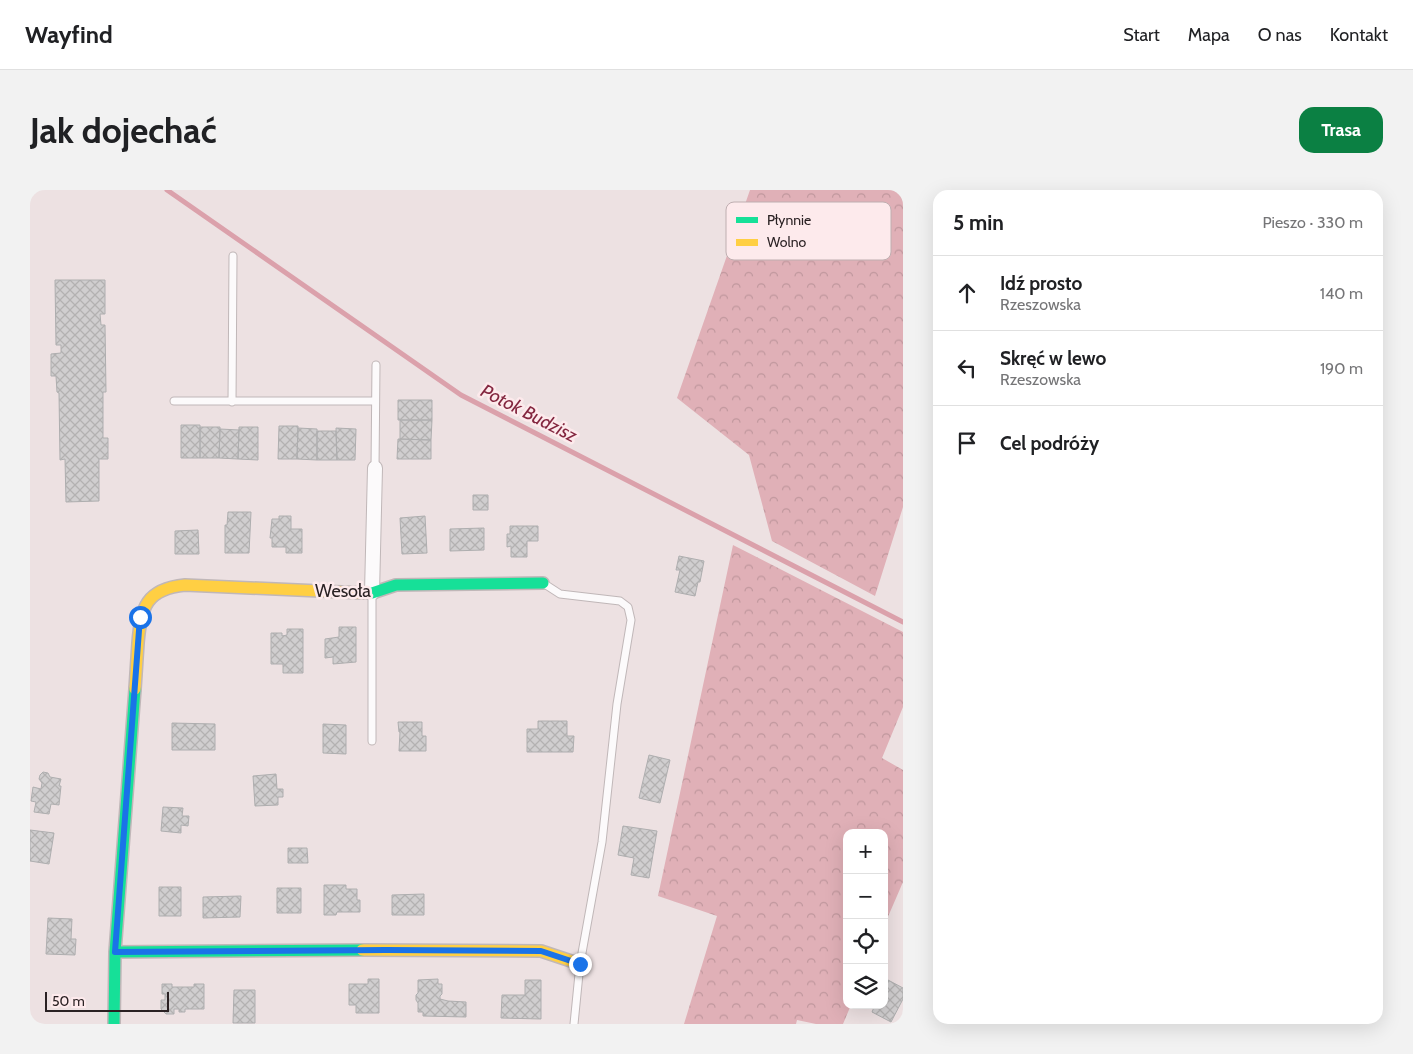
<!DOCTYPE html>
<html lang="pl">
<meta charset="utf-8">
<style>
:root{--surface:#fff;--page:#f2f2f2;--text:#202124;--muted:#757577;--line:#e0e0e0;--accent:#0b8043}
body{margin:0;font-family:Cabin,sans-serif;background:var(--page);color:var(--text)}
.controls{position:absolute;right:15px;bottom:15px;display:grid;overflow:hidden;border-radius:10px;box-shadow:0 5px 20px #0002}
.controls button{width:45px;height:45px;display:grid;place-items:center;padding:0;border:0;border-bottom:1px solid var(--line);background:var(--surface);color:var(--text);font:25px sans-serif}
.scale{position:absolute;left:15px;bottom:12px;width:124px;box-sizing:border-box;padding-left:5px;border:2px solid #2a2123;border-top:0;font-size:14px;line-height:18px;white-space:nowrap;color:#2a2123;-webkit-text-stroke:4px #fdeaec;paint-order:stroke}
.stop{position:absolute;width:15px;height:15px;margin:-11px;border:4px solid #1a73e8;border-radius:50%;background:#fff}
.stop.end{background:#1a73e8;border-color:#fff;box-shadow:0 1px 5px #0008}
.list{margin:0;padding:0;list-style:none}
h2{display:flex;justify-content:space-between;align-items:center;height:65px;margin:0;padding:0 20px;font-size:21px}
h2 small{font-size:16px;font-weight:400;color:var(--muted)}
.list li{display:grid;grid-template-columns:32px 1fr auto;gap:15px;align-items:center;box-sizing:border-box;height:75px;padding:0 20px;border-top:1px solid var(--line)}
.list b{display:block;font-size:19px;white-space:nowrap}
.list p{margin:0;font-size:16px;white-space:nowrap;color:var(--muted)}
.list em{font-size:16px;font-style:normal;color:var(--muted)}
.icon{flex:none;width:28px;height:28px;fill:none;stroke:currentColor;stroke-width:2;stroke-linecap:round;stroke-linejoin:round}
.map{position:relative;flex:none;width:873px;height:834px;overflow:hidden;border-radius:15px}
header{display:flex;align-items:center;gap:30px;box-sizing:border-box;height:70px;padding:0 25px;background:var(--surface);border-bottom:1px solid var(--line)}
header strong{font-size:24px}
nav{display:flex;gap:28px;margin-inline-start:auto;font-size:18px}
.intro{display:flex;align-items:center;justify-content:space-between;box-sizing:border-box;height:120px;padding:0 30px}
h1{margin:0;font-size:35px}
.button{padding:12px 22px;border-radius:15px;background:var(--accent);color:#fff;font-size:18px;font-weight:700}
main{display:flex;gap:30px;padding:0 30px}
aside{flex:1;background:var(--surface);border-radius:15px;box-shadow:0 5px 20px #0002}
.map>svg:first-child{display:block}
</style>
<header>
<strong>Wayfind</strong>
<nav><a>Start</a><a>Mapa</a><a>O nas</a><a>Kontakt</a></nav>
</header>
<div class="intro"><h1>Jak dojechać</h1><a class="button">Trasa</a></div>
<main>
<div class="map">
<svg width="873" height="834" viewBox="0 0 873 834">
<defs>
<pattern id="forest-crowns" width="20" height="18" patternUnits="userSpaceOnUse" patternTransform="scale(1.25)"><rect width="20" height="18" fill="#e0b0b7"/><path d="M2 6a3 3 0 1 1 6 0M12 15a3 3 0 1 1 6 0" fill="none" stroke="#c0979d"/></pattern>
<pattern id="building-cross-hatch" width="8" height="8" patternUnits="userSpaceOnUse" patternTransform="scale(1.25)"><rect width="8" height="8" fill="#d0cecf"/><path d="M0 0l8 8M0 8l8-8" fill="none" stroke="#b3b1b1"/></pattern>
</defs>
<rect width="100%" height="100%" fill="#ede1e2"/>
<path fill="url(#forest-crowns)" d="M720,0h153v317l-28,89 -103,-55 -23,-86 -72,-57z
M703,355l170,87v75l-21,51 21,12v112l-19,44v-93h-37v172h4l-8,19h-27l-19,-4 -1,4h-112l33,-108 -59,-20z"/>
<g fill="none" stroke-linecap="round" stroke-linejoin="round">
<path stroke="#dba1ab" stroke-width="5" d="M137,0l294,205 442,227"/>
</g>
<path fill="url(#building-cross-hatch)" stroke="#aeaeaf" d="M25,90h50v34h-5l1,11h4l1,67h-3v46h5v21h-9v42l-33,1 -1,-43 -5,1 -1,-67 -2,-1 -1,-16h-5v-22l10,-1v-8h-5z
M368,210h34v20h-34z
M370,230h32l-1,20 -31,-1z
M151,235h19v33h-19z
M249,236h19l-1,33h-19z
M170,237h20l-1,31h-19z
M209,237h19v33l-20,-1z
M268,238l19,1v31l-20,-1z
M306,238l20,1 -1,31h-18z
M190,239l19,1 -1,29 -19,-1z
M287,241h19l1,29h-20z
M368,249l33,1v19h-34z
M443,305h15v15h-15z
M198,322h23l-2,41h-24v-28h2z
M249,326h12v13h11v24h-16v-6h-14v-9h-2l2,-19h7z
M395,326l2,37 -25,1 -2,-36z
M480,336h28v15h-11v16h-16v-11l-4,1v-13h3z
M454,338v22l-34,1v-22z
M168,340l1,24h-24v-23z
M649,366l25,5 -4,21h-2l-3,14 -20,-4 5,-22h-4z
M309,437h17v35l-23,2v-7l-8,1v-19l14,-2z
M257,439h16v44h-20v-9h-12v-31h11v3l5,-1z
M508,531h29v15h7l-1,16h-46v-23h11z
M368,532h24v14h4v15h-27l1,-19h-1z
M142,533l43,1v26h-43z
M293,534l23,1v29l-23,-1z
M619,565l21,5 -10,43 -21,-5z
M13,582l5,1 2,4 11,2 -2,7h2l-2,19 -8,-1 -2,10 -15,-2 2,-10 -5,-1 2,-14 8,2 1,-6 -3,-4 1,-4z
M246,584l1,15h6v8h-5v8l-23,1 -2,-30z
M133,617l20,1 -1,8h7l-1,10 -7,-1v8l-20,-2z
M593,636l34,5 -8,47 -18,-3 3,-17 -16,-3z
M0,640l24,3 -5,31 -19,-3z
M258,658h19l1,15h-20z
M294,695h22v4h11v11h3v12h-23l-1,3h-12z
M129,697h22v29h-22z
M247,698h24v25h-24z
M394,704v21h-32v-20z
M211,706l-1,21 -37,1v-21z
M18,728l24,1 -1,20h5l-1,16 -29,-1z
M338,789h11v34h-23v-8h-7v-21h19z
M408,789v5h4v10l-2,2v3l8,2 18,1v15l-43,-1v-4h-5v-9l-2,-3v-5l2,-2v-13z
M495,790h16v39l-40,-1 1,-23h23z
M858,790l15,8v11l-12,23 -19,-10 3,-7h9v-18z
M132,794h10v3h22v-3h10v25h-19v3h-6v-3h-5v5h-8l-5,-5v-9h4v-6h-3z
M204,800h21v33h-22z"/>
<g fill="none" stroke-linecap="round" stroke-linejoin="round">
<defs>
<path id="lane" d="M144,211h201
M202,212l1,-146
M345,278l1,-103
M513,393l17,11 60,7 8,6 3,13 -14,84 -15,138 -22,122 -6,60
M342,404v147"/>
<path id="street" d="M342,403l3,-125"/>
<path id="fast" d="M333,403h9l24,-8 147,-2
M85,762l247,-2
M84,834l1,-72 20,-263"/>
<path id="slow" d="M105,499c1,-15 2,-31 3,-46 3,-36 8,-54 47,-58l178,8
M332,760l179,1 39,13"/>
</defs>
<use href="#lane" stroke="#c0b7b8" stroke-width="9"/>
<use href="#street" stroke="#c0b7b8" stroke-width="16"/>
<use href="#fast" stroke="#c0b7b8" stroke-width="14"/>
<use href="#slow" stroke="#c0b7b8" stroke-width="14"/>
<use href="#lane" stroke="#fcfafb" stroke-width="7"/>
<use href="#street" stroke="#fcfafb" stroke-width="14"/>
<use href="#fast" stroke="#16e098" stroke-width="11"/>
<use href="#slow" stroke="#ffcf43" stroke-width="11"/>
</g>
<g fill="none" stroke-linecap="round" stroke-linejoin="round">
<path stroke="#1a73e8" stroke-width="6" d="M110,427l-25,335 271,-2 155,1 39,13"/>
</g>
<g text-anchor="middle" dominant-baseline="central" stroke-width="5" stroke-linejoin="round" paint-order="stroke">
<g font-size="18" fill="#2a2123" stroke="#fdeaec">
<text x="313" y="401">Wesoła</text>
</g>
<g font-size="19" font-style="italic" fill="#83263f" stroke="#fdeaec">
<text transform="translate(499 223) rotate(27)">Potok Budzisz</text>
</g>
</g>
<rect x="696" y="12" width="165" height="58" rx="8" fill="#fdeaec" stroke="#beaeb0" stroke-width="1"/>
<rect x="706" y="27" width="22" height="6" fill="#16e098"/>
<rect x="706" y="49" width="22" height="7" fill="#ffcf43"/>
<g font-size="14" fill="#2a2123">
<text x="737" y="35">Płynnie</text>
<text x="737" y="57">Wolno</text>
</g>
</svg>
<div class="controls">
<button>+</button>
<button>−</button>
<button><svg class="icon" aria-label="locate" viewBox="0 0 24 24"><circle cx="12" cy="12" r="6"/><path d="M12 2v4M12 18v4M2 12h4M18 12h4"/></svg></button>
<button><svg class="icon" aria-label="layers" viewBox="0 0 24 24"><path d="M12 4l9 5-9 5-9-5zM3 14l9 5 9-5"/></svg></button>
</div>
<div class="scale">50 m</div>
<div class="stop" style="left:110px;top:427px"></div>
<div class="stop end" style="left:550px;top:774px"></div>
</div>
<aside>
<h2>5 min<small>Pieszo · 330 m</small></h2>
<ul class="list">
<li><svg class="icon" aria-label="ahead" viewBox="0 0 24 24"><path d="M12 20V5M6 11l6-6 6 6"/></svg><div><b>Idź prosto</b><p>Rzeszowska</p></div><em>140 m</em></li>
<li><svg class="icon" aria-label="left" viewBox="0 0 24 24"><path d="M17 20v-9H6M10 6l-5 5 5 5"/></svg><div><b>Skręć w lewo</b><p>Rzeszowska</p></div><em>190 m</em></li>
<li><svg class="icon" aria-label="arrive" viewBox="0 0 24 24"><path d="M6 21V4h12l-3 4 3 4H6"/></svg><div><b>Cel podróży</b></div></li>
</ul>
</aside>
</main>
